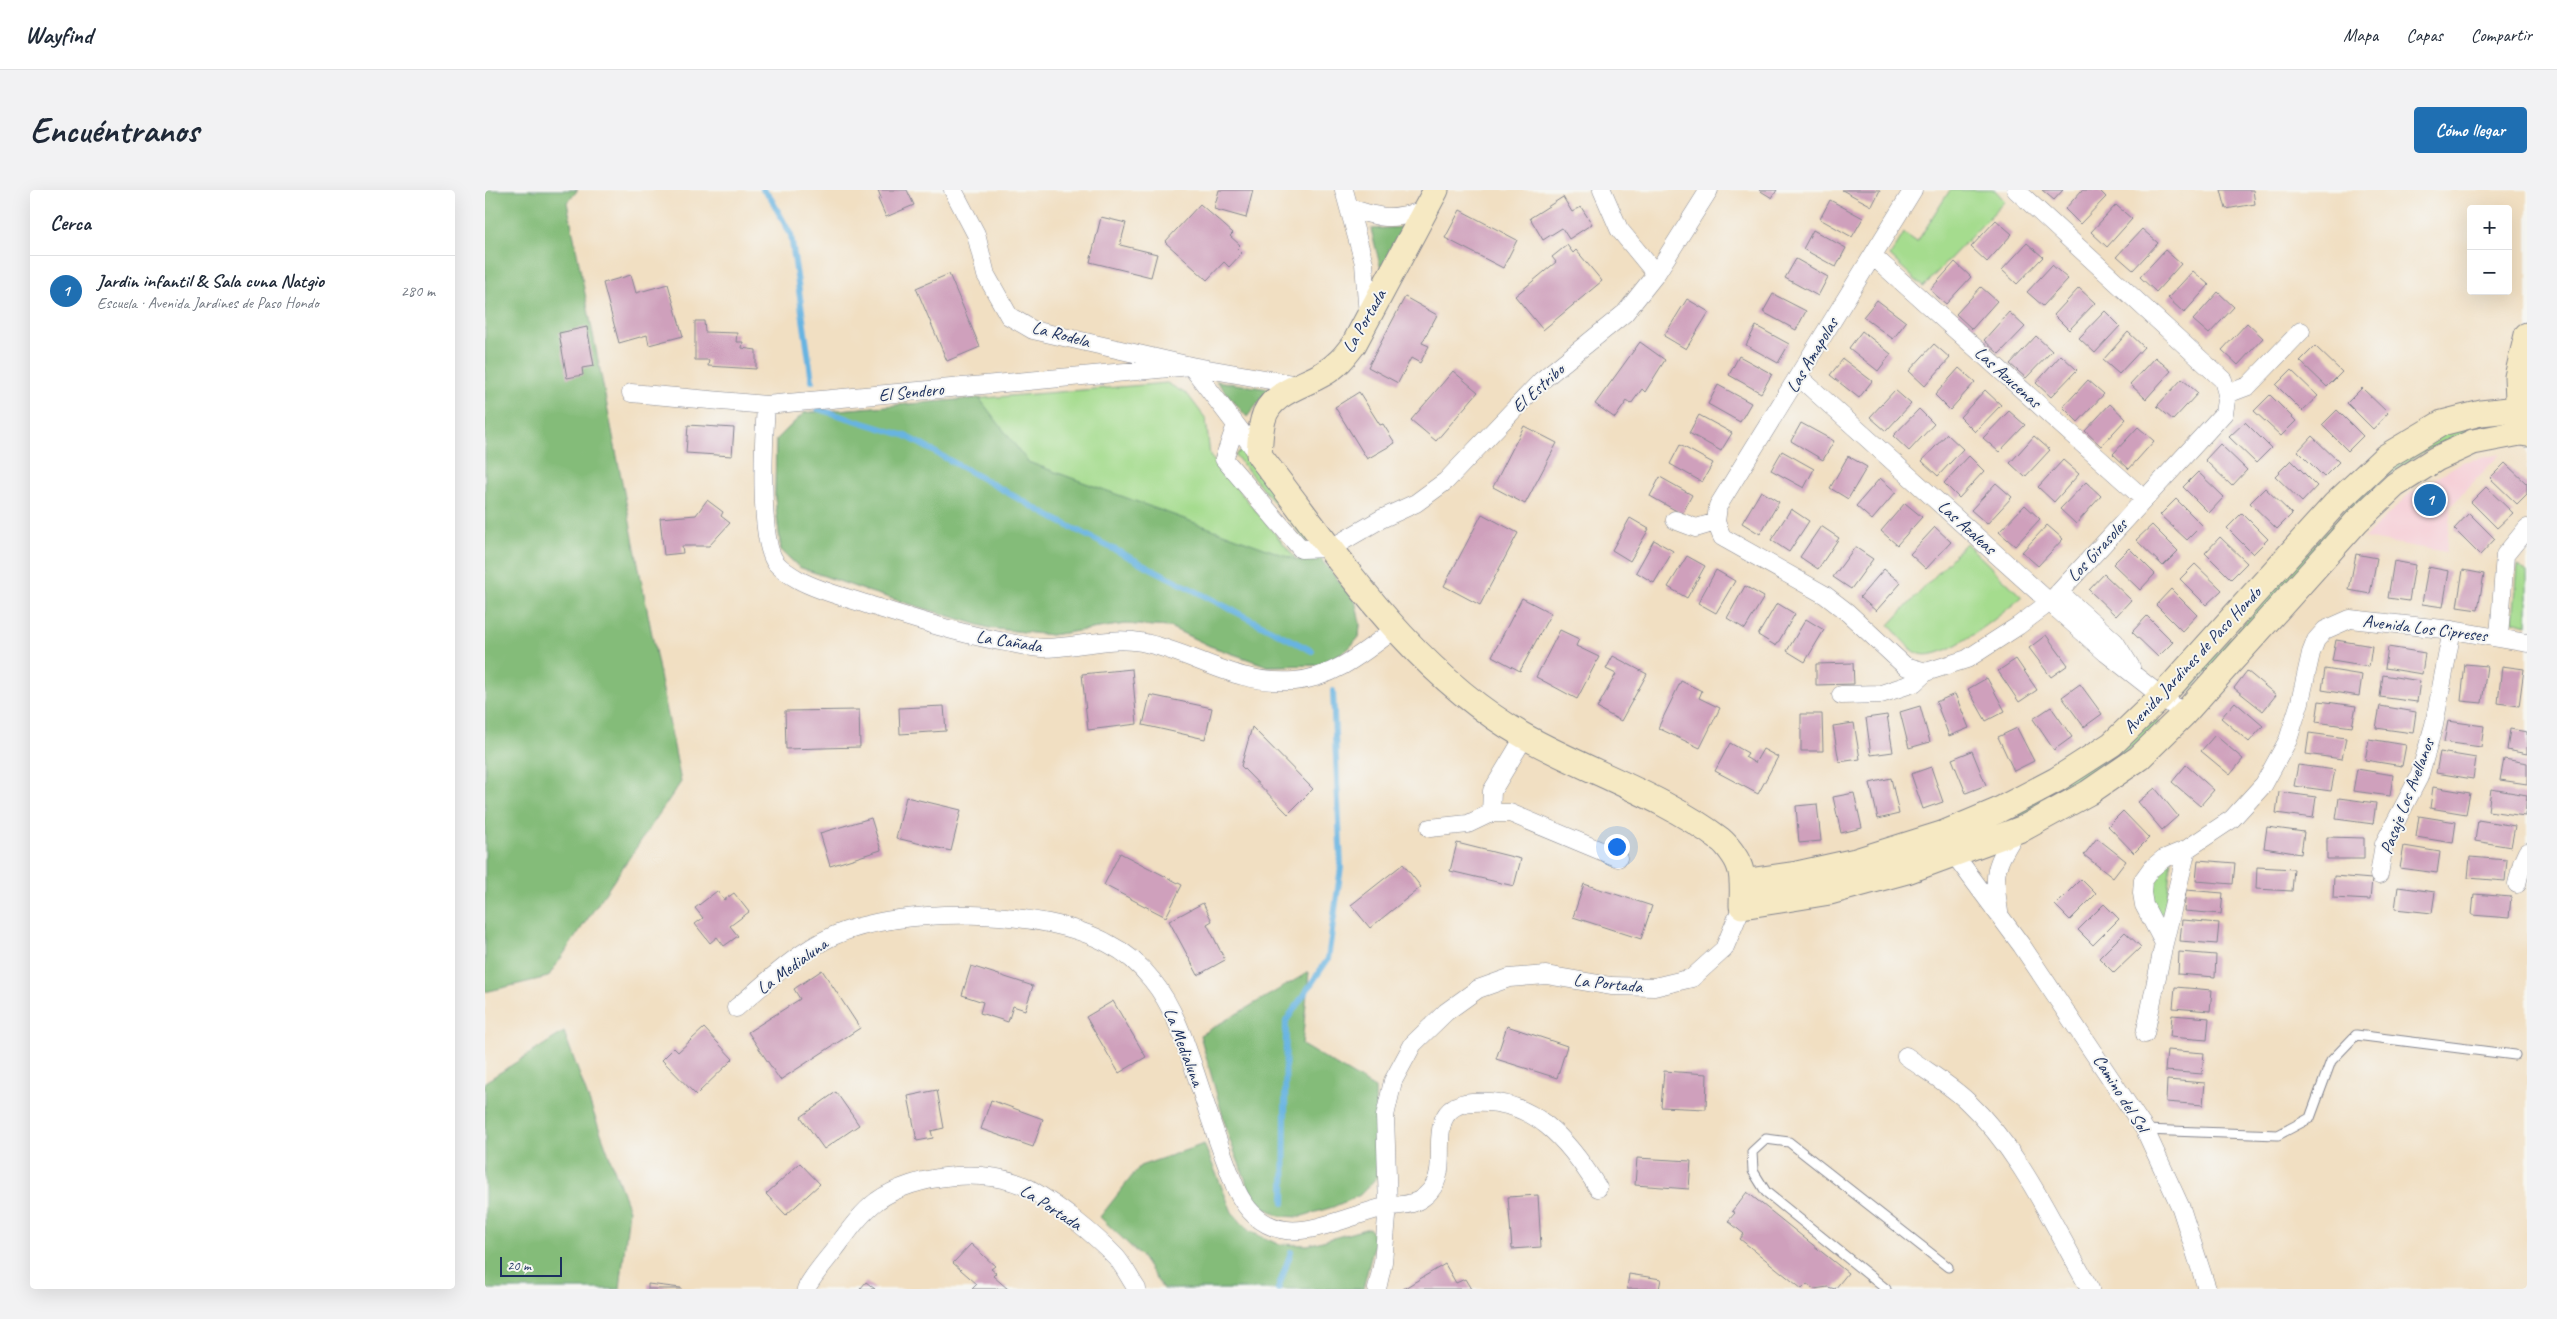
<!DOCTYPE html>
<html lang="es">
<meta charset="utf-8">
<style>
:root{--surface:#fff;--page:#f2f2f3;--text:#1f2937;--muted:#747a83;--line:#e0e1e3;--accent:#1f6fb2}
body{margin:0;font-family:Caveat,sans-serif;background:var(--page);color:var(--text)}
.controls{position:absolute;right:15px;top:15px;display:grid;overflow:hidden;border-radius:5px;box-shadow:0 5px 20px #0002}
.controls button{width:45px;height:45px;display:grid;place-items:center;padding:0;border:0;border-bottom:1px solid var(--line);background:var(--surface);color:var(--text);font:25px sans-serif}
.scale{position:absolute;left:15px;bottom:12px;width:62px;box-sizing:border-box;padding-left:5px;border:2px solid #1b2f5e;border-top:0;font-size:14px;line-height:18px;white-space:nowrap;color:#1b2f5e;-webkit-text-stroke:4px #f6f6f2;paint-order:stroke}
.you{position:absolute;left:1131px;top:656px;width:18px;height:18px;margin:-12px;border:4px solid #fff;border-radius:50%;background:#1a73e8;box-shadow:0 0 0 8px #1a73e833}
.badge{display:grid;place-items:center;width:32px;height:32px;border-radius:50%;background:var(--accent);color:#fff;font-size:16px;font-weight:700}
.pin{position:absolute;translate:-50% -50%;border:2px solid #fff;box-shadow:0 1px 5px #0006}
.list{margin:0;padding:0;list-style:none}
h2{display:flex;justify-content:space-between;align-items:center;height:65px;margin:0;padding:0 20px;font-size:21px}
h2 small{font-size:16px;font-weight:400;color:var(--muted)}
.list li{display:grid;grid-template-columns:32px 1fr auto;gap:15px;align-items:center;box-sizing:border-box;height:70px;padding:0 20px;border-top:1px solid var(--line)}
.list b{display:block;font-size:19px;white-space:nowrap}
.list p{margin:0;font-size:16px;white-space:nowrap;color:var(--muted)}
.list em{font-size:16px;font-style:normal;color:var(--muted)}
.map{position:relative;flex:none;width:2042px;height:1099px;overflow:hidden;border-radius:5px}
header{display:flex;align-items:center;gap:30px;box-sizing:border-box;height:70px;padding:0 25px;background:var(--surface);border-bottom:1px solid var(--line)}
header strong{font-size:24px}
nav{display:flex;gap:28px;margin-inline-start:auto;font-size:18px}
.intro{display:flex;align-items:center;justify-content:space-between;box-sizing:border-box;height:120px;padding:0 30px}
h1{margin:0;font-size:35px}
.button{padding:12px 22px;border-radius:5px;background:var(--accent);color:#fff;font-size:18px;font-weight:700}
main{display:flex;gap:30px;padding:0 30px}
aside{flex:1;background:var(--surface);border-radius:5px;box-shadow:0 5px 20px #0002}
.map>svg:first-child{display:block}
</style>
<header>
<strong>Wayfind</strong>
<nav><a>Mapa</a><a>Capas</a><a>Compartir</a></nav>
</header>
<div class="intro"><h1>Encuéntranos</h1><a class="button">Cómo llegar</a></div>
<main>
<aside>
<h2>Cerca<small></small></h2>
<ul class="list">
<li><span class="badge">1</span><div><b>Jardin infantil &amp; Sala cuna Natgio</b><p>Escuela · Avenida Jardines de Paso Hondo</p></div><em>280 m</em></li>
</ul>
</aside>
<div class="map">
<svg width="2042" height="1099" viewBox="0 0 2042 1099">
<rect width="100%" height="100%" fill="#f6f6f2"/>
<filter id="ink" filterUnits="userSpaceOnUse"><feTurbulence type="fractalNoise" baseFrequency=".02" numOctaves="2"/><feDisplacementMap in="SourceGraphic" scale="10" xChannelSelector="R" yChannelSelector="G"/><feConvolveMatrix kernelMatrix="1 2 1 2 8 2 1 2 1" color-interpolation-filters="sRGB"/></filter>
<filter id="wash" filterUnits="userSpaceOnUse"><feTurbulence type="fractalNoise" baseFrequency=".0096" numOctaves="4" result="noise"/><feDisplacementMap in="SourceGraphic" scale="20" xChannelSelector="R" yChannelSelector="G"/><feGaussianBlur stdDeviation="1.12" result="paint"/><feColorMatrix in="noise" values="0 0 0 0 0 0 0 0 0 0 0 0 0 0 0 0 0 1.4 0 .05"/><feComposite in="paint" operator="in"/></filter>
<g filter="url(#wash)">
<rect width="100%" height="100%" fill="#f1dfc2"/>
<path fill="#f6cfd7" d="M2015,264l-49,52 -5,46 -82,-14 45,-44 53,-32z"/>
<path fill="#a5dc8e" stroke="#608676" d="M1465,0h45l10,11 -82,86 -33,-31 14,-23 13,9z
M682,193l21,12 18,24 4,37 87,104 22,-3 41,66 -1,14 -10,11 -27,17 -54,1 -58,-20 -40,-19 -45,-3 -74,11 -62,-7 -122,-37 -68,-24 -18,-17 -6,-52 1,-58 28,-27z
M2023,230v6c-66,13 -89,21 -139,68l-184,202 -4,-3 167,-186 46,-43 52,-34z
M757,260l71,87 -6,5 -72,-87z
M1481,353l56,54c-19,16 -77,65 -102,57 -11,-3 -23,-21 -31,-29z
M2033,376l9,6v53l-14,-4z
M1669,528l5,4c-51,51 -114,87 -181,112z
M1686,670l-5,50 -5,5 -6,-2c-9,-30 -7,-33 16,-53z"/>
<path fill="#84bc79" stroke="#50766c" d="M0,0h93l-11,12 114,580 -133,195 -63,15z
M920,37l-24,42 -10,-40z
M731,191l53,8 -22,28z
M494,208l49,64 269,98 22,-3 36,43 5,23 -1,14 -10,11 -27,17 -54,1 -58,-20 -40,-19 -45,-3 -74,11 -62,-7 -122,-37 -68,-24 -18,-17 -6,-52 1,-58 28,-27z
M824,782l-7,73 73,43 2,89 -17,18 -27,12 -34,10 -20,-1 -25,-15 -25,-63 -29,-103z
M79,842l65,178 -9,79h-135v-207z
M719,954l28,68 17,19 29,13 30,1 61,-17 7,9 -13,52h-200l-22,-33 -41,-39 40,-51z"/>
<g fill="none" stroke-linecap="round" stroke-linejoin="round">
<path stroke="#67b4e1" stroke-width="6" d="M278,0l7,7 21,38 21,146
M333,219l88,27 147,82 259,133
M799,1013l2,-182 42,-62 13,-92 -8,-176
M793,1099l13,-37"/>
</g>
<g id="blocks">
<path fill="#cfa0bc" d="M393,0h29l7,15 -28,12 -8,-18 3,-1z
M734,0h34l-7,28 -32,-9z
M1274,0h18l-5,8z
M1357,0h38l-8,16z
M1557,0h21l-9,10z
M1597,0h17l7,7 -26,27 -15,-15z
M1736,0h32l2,14 -29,5z
M1078,7l9,15 9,-5 11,17 -23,15 -7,-11 -19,12 -13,-22z
M1345,10l33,18 -11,19 -32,-18z
M715,14l33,29 -3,3 10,9 -3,3 5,5 -13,14 -5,-5 -17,18 -42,-38z
M1631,15l16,14 -25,28 -16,-15z
M975,20l57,30 -14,28 -58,-30z
M616,27l25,6 -6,22 37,9 -6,23 -61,-15z
M1511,30l16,14 -25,28 -16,-15z
M1657,39l16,14 -25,27 -16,-14z
M1328,40l33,18 -10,19 -33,-18z
M1542,53l16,14 -26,27 -15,-14z
M1082,55l6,8 3,-3 26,31 -59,49 -28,-34 41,-34 -4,-5z
M1680,60l16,14 -25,28 -16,-15z
M1311,69l32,18 -10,19 -33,-18z
M1470,72l16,15 -25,27 -16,-14z
M1567,75l16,14 -25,27 -16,-14z
M1708,81l16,14 -25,28 -16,-15z
M464,84l31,73 -33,14 -31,-73z
M146,85l5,18 32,-9 15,52 -34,9 -2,-10 -28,8 -16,-60z
M1496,97l16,14 -25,28 -16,-15z
M1594,98l16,15 -26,27 -15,-15z
M1733,102l16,15 -25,27 -16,-14z
M1288,104l33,17 -10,19 -33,-18z
M920,107l32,18 -15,28 7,3 -9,17 -9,-5 -13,25 -30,-16z
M1202,109l22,13 -23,37 -22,-13z
M1392,110l29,22 -13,17 -30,-22z
M1620,121l15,15 -25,27 -16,-15z
M1524,122l16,15 -26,27 -15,-14z
M210,131h9l1,11 32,1 -1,9h7l-1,6 14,2v19l-48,-3 1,-6h-14z
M1762,133l16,15 -25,27 -16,-15z
M1271,136l33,18 -11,19 -32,-18z
M102,137l7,39 -12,2 1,7 -16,3 -8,-45z
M1377,141l29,23 -13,17 -29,-23z
M1643,142l16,15 -25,27 -16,-14z
M1551,146l16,15 -26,27 -16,-14z
M1155,152l25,18 -20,32 -3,-3 -11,15 -4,-3 -12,17 -20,-14z
M1449,154l16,14 -25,28 -16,-15z
M1830,156l27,26 -15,15 -27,-26z
M1576,165l16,15 -26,27 -15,-14z
M1254,166l33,18 -11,19 -32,-18z
M1670,167l16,14 -25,28 -16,-15z
M1358,169l29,22 -13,17 -29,-23z
M1474,178l16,14 -25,28 -15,-15z
M1806,180l27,26 -16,15 -26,-26z
M968,181l25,21 -42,49 -25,-21z
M1697,189l16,14 -25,27 -16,-14z
M1603,190l16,14 -26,28 -15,-15z
M1233,195l33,18 -11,19 -32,-18z
M1877,198l26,25 -15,16 -26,-26z
M1410,200l16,14 -25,27 -16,-14z
M1500,200l16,15 -26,27 -15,-15z
M874,202l21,33 3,-1 12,19 -28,16 -32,-52z
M1785,205l26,26 -15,15 -27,-25z
M1625,214l16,15 -25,27 -16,-15z
M1434,219l15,15 -25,27 -16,-15z
M1852,220l26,26 -15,15 -26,-26z
M1524,221l16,14 -26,27 -16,-14z
M1214,225l33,18 -11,18 -32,-18z
M1760,232l26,26 -15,15 -27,-26z
M1316,233l33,18 -11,19 -32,-19z
M203,235l46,3 -2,28 -46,-3z
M1039,236l33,17 -32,61 -32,-17z
M1653,237l16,14 -25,28 -16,-15z
M1462,244l16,15 -25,27 -16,-15z
M1549,246l16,14 -25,27 -15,-14z
M1827,246l27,26 -15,15 -26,-26z
M1735,254l27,26 -15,16 -27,-26z
M1195,255l33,18 -11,19 -32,-18z
M1297,261l32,18 -10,19 -33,-18z
M1363,266l19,11 -19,32 -18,-11z
M1484,266l15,15 -25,27 -15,-15z
M1578,270l16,14 -25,28 -16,-15z
M1806,270l26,26 -15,16 -27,-26z
M2020,273l22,21v10l-10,10 -27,-26z
M1713,282l26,25 -15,16 -26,-26z
M1175,287l32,18 -10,19 -32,-18z
M1395,288l16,14 -24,28 -16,-14z
M1601,292l15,14 -25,28 -16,-15z
M1511,293l16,14 -25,27 -16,-14z
M2001,297l27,26 -16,15 -26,-26z
M1780,298l27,26 -15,15 -27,-26z
M1276,301l18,11 -19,32 -18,-11z
M1691,309l26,26 -15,15 -27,-25z
M222,310l16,12 -2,4 9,7 -21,23h-27l1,7 -19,2 -4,-37 36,-3z
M1420,313l17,14 -25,28 -16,-14z
M1540,315l15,14 -25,27 -16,-14z
M1306,319l18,12 -20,31 -18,-12z
M1757,323l26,26 -15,15 -26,-26z
M1984,323l26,26 -15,16 -26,-26z
M997,324l36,19 -38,72 -36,-19z
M1145,328l19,11 -19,32 -18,-11z
M1562,335l16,14 -25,27 -16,-14z
M1667,335l26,26 -15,15 -27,-26z
M1336,336l18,12 -21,31 -18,-12z
M1450,337l16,15 -25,27 -16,-15z
M1735,347l27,26 -16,16 -26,-26z
M1169,350l19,11 -19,32 -18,-11z
M1370,357l18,12 -22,30 -18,-12z
M1644,358l26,26 -15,16 -27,-26z
M1871,364l21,4 -7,36 -21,-4z
M1202,366l18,10 -18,32 -19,-11z
M1909,371l21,4 -6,36 -21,-3z
M1710,374l27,26 -16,15 -26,-26z
M1943,377l21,4 -6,36 -21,-3z
M1399,379l17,14 -25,28 -16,-14z
M1231,380l19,11 -19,32 -18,-10z
M1978,380l21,4 -6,36 -21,-3z
M1619,384l27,26 -15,16 -27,-26z
M1260,396l19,11 -19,32 -18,-11z
M1686,399l26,26 -15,16 -26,-26z
M1037,408l29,15 -31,58 -28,-15z
M1292,413l18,11 -19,32 -18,-11z
M1662,426l26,26 -15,15 -26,-25z
M1321,429l18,11 -19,32 -18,-11z
M1075,440l19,9 -3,7 23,11 -22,42 -41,-22z
M1561,445l22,30 -17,12 -22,-29z
M1851,450l36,6 -3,21 -37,-6z
M1903,457l37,6 -3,21 -37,-6z
M1128,466l34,18 -26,47 -24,-13 19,-34 -10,-5z
M1531,469l21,31 -18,12 -21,-31z
M1368,473l1,21 -38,1v-21z
M1980,474l22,2 -5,37 -21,-2z
M2017,476l22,3 -5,37 -21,-3z
M647,479l5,55 -49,6 -6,-56z
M1840,479l37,6 -3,21 -37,-6z
M1762,481l29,24 -13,16 -29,-23z
M1898,485l37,6 -3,21 -37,-5z
M1502,488l18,33 -19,10 -18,-32z
M1196,491l21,10 -3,7 21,10 -20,40 -42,-20z
M1595,494l22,30 -18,13 -22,-30z
M1470,504l14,34 -20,8 -13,-34z
M665,505l62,13 -7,31 -62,-14z
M1834,511l37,5 -4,21 -36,-5z
M1750,512l28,24 -14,16 -28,-24z
M459,516l2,25 -46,3 -1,-26z
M1435,516l10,36 -21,6 -9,-36z
M1895,516l36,6 -3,21 -37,-5z
M1566,517l21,30 -18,13 -21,-31z
M374,520l1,37 -74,2 -1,-38z
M1316,524h21l1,37h-22z
M1402,525l6,37 -22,3 -5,-37z
M1963,531l36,5 -3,21 -37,-5z
M1369,533l6,36 -21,3 -6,-36z
M767,537l61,62 -25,25 -47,-48z
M1532,538l17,33 -20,10 -16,-34z
M2025,539l17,3v22l-20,-4z
M1824,543l37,5 -4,21 -36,-5z
M1730,545l28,24 -13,16 -29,-24z
M1884,549l37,6 -4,21 -37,-6z
M1245,553l18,10 -3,4 10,6 8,-14 15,8 -20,37 -43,-23z
M1487,561l14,34 -20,8 -14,-34z
M1955,562l36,6 -3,21 -37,-6z
M2019,569l23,4v21l-27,-4z
M1701,575l28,25 -14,16 -28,-24z
M1813,575l37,5 -4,21 -37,-5z
M1446,577l12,35 -20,7 -12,-35z
M1872,579l36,6 -3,21 -37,-5z
M1406,588l8,36 -21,5 -8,-36z
M1948,597l37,6 -4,21 -36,-6z
M1670,598l23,28 -16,14 -24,-28z
M2006,599l36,6 -2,21 -37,-5z
M1794,602l37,5 -3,21 -37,-5z
M1369,603l8,35 -21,5 -8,-36z
M421,607l55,13 -10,41 -55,-13z
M1854,608l37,5 -3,21 -37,-5z
M1332,614l4,37 -22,2 -3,-37z
M1638,621l26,27 -15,15 -26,-27z
M1934,626l37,6 -3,21 -37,-6z
M386,628l10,32 -51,16 -10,-33z
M1993,630l37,6 -4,21 -36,-6z
M1782,637l37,5 -3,22 -37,-6z
M1842,647l37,1v21h-37z
M1612,648l29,23 -13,17 -29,-23z
M972,653l64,16 -7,27 -64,-15z
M1919,656l36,6 -3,21 -37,-5z
M635,663l62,32 -16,32 -62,-32z
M1985,667l37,3 -2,21 -37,-3z
M1713,670l37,3 -2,21 -37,-3z
M918,674l18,23 -51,41 -19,-23z
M1772,677l37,2 -2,22 -36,-2z
M1849,686l38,3 -2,21 -37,-2z
M1596,689l15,15 -26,26 -15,-15z
M1099,694l68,22 -11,33 -68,-22z
M1913,697l37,5 -3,21 -37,-4z
M1701,700l37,3 -2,21 -37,-3z
M232,701l7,9 10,-7 15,19 -19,14 8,10 -14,10 -7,-9 -7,6 -15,-19 8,-6 -8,-10z
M1989,704l37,3 -2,21 -37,-3z
M718,713l9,18 -5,3 18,36 -27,15 -29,-54z
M1619,714l15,15 -26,26 -15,-15z
M1697,730l37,3 -2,21 -37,-3z
M1640,742l16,15 -27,26 -15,-15z
M1694,762l37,3 -1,22 -37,-3z
M486,776l62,20 -8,24 -12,-4 -5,16 -28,-9 3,-11 -21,-7z
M337,780l38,58 -80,52 -32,-48 52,-33 -6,-10z
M1690,797l37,3 -2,21 -37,-3z
M628,811l33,56 -27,16 -33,-56z
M1687,825l37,3 -2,22 -37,-3z
M1022,836l60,20 -10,32 -61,-19z
M219,838l29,31 -37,36 -34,-35 12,-12 4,4z
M1682,860l37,3 -2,21 -37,-3z
M1179,881l43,3 -1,35 -45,-2z
M1682,890l38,3 -2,22 -37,-3z
M452,900l7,38 -13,3 2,7 -16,3 -9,-45z
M351,902l23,33 -35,24 -23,-32z
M506,910l52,19 -10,28 -52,-18z
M1152,968l54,3 -2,28 -54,-4z
M315,973l20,21 -34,31 -20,-21z
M1262,1002l101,81 -13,16 -7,-2 -14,2 -7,-5 -5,5 -62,-50 4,-5 -16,-13 7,-8 -3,-2z
M1053,1005l3,52 -29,2 -4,-52z
M486,1054l24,22 -4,3 5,4 -3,3 15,13h-36l5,-5 -24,-21z
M960,1074l11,19 9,-4 6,10h-68z
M1144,1084l32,5 -2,10h-32z
M381,1092l9,7h-15z
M163,1094l33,4v1h-33z"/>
</g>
</g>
<g filter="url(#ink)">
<use href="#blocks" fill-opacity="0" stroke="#868790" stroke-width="1"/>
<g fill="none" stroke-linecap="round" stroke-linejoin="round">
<defs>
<path id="lane" d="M1660,940l133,5 32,-17 21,-57 25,-26 159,20
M1401,1099l-120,-97 -13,-21 -1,-19 14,-13 23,3 159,125"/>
<path id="street" d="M468,0l23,44 10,41 23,41 24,14 158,36 107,19
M859,0l20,73 4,53
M1117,0l17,39 37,45
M1428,0l-195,316 -2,16 6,15 103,58 22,17 58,54 21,6
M865,18c33,11 40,12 73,3
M1388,66l271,243
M1314,187l307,276 78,61
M146,203l135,12 425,-39 68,89
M1742,204l21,-8 53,-55
M281,215c-2,30 -8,136 10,158 5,6 16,13 23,17 22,12 50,18 73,26 46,14 91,29 139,37 10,2 22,5 32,5 33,0 65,-12 98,-6 56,11 92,43 153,39 40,-3 70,-29 101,-52
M751,235l-12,34 77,90 30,-1 50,-29 35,-16 30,-22 95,-100 84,-68 31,-39 53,-84
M1190,330l21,8 20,-6
M1574,402l56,50 16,25
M2014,447l6,-82 22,-27
M1356,505l40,-1 33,-11 12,-11 41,-13 51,-33 32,-24 174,-189 3,-19 -4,-14 -207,-190
M1006,623l1,-22 33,-55
M945,638l38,-4 23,-11h19l108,45
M1463,656l74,100 123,184 36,78 26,81
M1894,685l5,-31 35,-67 15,-52 18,-95
M2032,694l5,-21 5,-11
M1514,722c-6,-41 -5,-44 17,-80
M1679,753l23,-94
M251,818c30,-25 60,-55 97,-72 67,-30 211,-29 276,8 16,8 32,22 43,36 26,32 37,75 50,113 10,33 22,65 34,96 10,21 26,38 50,41 27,4 72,-17 99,-23 9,-2 21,-1 30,-5 4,-1 12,-7 15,-11 17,-19 5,-48 13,-70 5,-13 16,-18 29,-19 61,-5 97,39 126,86
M1660,844l19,-91 -20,-38 -2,-12 1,-13 8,-11 12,-10 24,-10 45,-30 32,-35 24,-44 12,-38 11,-49 5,-13 9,-10 25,-11 102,11 75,13
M1421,866c20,15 43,28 61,45 56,53 85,123 123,188
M321,1099c7,-14 19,-27 29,-40 13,-17 25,-35 42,-48 37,-27 112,-35 153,-12 29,17 63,44 86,68 8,9 14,22 21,32
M892,1099l6,-27 5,-56 -3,-90 8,-35 20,-37 33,-32 32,-23 31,-11 37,-3 65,11 43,1 38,-9 32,-29 18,-43"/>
<path id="secondary" d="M951,0l-82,154c-9,12 -17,22 -31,30 -20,12 -54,19 -60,46 -3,11 -3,24 -4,35 79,101 151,216 265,281 64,36 138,59 197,104 6,5 15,17 18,25 5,12 3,28 3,41l88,-14 77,-21 117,-43 64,-35 51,-35 45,-44 173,-193 38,-36 41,-26 37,-17 47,-9 7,1
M2034,233l-2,-46 10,-42
M1257,692l55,-8 59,-13 86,-27 55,-23 59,-31 56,-36 50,-48 173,-192 50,-47 57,-34 39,-10 46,-5"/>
</defs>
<use href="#lane" stroke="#868790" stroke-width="11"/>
<use href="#street" stroke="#868790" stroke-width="19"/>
<use href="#secondary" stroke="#868790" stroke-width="27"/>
<use href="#lane" stroke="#fff" stroke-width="9"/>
<use href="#street" stroke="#fff" stroke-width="18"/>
<use href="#secondary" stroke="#f6e9c3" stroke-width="25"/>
</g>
</g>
<g text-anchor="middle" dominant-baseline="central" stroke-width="4" stroke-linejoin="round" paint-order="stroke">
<g font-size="18" fill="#1b2f5e" stroke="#f6f6f2">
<text transform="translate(879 131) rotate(-60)">La Portada</text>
<text transform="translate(576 144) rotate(15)">La Rodela</text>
<text transform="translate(1327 165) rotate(-59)">Las Amapolas</text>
<text transform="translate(1523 187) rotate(42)">Las Azucenas</text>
<text transform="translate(1053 198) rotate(-42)">El Estribo</text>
<text transform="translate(426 202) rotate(-6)">El Sendero</text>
<text transform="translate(1482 337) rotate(42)">Las Azaleas</text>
<text transform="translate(1612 360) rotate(-47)">Los Girasoles</text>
<text transform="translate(1940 438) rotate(7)">Avenida Los Cipreses</text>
<text transform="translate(524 451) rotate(9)">La Cañada</text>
<text transform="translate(1707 470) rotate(-47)">Avenida Jardines de Paso Hondo</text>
<text transform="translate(1922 606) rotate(-69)">Pasaje Los Avellanos</text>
<text transform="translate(307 776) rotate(-36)">La Medialuna</text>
<text transform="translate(1123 793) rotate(6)">La Portada</text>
<text transform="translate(699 857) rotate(69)">La Medialuna</text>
<text transform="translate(1636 903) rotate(58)">Camino del Sol</text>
<text transform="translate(566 1017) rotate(33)">La Portada</text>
</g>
</g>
</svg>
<div class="controls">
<button>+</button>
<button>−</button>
</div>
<div class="scale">20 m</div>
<div class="you"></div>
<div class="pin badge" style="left:1945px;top:310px">1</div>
</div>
</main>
